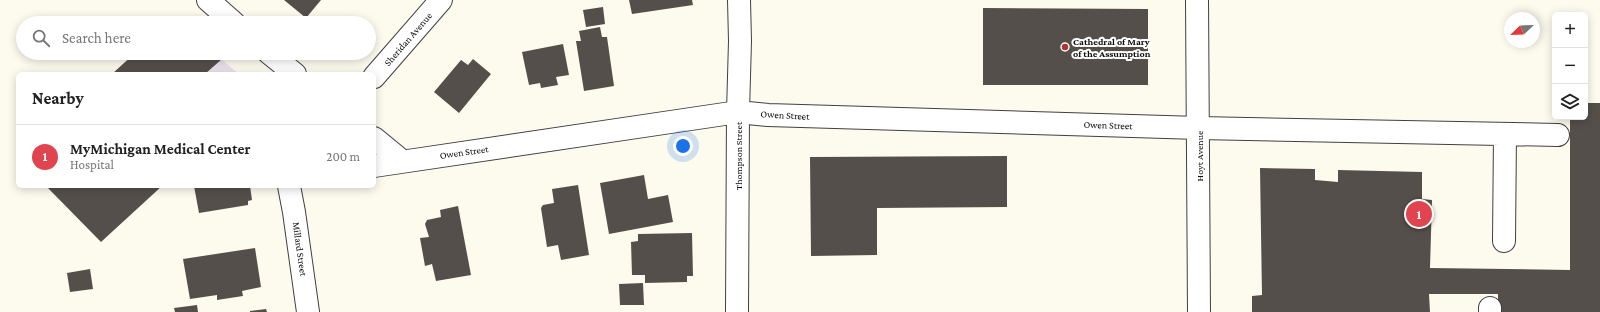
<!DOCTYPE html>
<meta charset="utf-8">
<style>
:root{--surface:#fff;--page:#f6f6f6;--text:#222;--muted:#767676;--line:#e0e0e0;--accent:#1a73e8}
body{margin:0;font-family:"Crimson Pro",serif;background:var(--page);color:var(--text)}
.controls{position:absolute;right:12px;top:12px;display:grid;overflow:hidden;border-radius:6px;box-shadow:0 2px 10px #0003}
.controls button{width:36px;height:36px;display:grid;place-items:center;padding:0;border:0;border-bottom:1px solid var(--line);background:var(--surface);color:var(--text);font:20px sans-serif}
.compass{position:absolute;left:1504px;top:12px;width:36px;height:36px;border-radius:50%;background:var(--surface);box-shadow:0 2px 10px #0003;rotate:247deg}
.you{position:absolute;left:683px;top:146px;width:14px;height:14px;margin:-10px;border:3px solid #fff;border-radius:50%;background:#1a73e8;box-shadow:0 0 0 6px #1a73e833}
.badge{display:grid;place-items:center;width:26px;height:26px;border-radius:50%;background:var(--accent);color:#fff;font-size:13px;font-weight:700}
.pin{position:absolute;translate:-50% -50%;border:2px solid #fff;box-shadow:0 1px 4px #0006}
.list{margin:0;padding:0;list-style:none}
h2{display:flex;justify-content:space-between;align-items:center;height:52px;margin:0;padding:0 16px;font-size:17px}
h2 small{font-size:13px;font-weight:400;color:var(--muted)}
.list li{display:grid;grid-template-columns:26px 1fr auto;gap:12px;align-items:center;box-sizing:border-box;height:64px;padding:0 16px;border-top:1px solid var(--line)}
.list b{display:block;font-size:15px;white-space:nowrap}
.list p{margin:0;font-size:13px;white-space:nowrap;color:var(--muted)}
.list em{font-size:13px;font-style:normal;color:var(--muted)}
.icon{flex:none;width:22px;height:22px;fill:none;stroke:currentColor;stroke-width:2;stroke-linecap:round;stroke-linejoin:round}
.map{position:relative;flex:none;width:1600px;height:312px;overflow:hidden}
.search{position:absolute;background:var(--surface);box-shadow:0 2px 10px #0003;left:16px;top:16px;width:360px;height:44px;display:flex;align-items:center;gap:10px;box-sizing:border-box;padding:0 14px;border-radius:22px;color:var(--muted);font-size:15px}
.panel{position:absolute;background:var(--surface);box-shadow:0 2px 10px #0003;left:16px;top:72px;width:360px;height:116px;border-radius:6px}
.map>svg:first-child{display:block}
</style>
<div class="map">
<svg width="1600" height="312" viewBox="0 0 1600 312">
<rect width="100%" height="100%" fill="#fdfbee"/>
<path fill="#eae2eb" d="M222,59v1l17,14h-34z"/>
<path fill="#544f4a" d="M284,0h37l-15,18z
M629,0h63l1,5 -61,9z
M603,7l2,17 -19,3 -3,-17z
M983,8l165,1v76h-165z
M174,18l6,5h-11z
M600,27l2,10h5l7,49 -30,5 -8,-50h5l-2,-10z
M563,44l6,31 -13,2 2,8 -17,3 -1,-5 -11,2 -7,-33z
M135,53h79l8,6 -17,15h-93z
M473,59l18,15 -32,39 -25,-21 27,-32 7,5z
M1585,103h15v209h-102v-18h-69l1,18h-178v-16l10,-1 -2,-127 55,1v11l23,2v-12l84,2v27l10,1 -2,68 140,2v-153h15z
M1007,156v51l-130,1v47l-66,1 -1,-99z
M644,175l4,24 20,-4 5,27 -64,12 -9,-51z
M578,185l11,70 -28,5 -3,-15 -11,2 -6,-39 2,-3 11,-2 -2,-14z
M46,186h116l-61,56z
M194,186h56l2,14 -4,1v4l-49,8z
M458,206l13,69 -35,6 -4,-17 -7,2 -5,-28 9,-1 -4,-13 2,-4 14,-3 -1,-7z
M692,233l1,43h-6v6l-42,1v-8h-13l-1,-33 7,-1v-7z
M255,248l6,39 -19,4 1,5 -26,4v-5l-27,4 -7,-40z
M90,269l3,20 -23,3 -3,-19z
M643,283l1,22h-24l-1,-21z
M197,305l1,7h-23l-1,-4z
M266,309l1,3h-17v-1z"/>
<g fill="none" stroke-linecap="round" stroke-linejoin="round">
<defs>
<path id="minor" d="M208,0l26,23
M1197,0l2,312
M269,53l26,21
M374,77l67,-77
M374,138l28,23
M374,166l364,-54 30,3 431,13 359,7
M289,186l5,26 14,100
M1504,241l1,-107
M1490,308v4
M737,312l1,-200 2,-71 -1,-41"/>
</defs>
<use href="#minor" stroke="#404040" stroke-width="24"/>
<use href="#minor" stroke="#fff" stroke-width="22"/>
</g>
<circle fill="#ae3434" stroke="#fff" stroke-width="1.5" cx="1065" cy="47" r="4"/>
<g text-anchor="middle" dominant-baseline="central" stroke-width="4" stroke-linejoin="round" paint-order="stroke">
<g font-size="10" fill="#0d0d0d" stroke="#fff">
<text transform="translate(408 39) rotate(-49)">Sheridan Avenue</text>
<text transform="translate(785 115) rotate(3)">Owen Street</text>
<text transform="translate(1108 125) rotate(2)">Owen Street</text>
<text transform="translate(464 152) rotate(-8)">Owen Street</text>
<text transform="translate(738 156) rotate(-90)">Thompson Street</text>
<text transform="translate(1199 156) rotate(-90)">Hoyt Avenue</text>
<text transform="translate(300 249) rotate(82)">Millard Street</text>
</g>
<g font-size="10" font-weight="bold" fill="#0d0d0d" stroke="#fff" text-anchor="start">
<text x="1073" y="41">Cathedral of Mary<tspan x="1073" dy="12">of the Assumption</tspan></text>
</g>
</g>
</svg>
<div class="controls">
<button>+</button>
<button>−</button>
<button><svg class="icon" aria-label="layers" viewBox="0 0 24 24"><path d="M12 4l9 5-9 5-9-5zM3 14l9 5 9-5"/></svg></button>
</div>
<svg class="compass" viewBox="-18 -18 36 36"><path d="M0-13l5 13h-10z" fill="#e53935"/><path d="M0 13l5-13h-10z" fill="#767676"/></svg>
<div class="you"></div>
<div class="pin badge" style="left:1419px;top:214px;background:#e0444e">1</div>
<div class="search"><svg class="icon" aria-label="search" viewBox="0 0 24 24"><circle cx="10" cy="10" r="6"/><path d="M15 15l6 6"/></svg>Search here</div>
<section class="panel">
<h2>Nearby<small></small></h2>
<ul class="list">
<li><span class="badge" style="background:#e0444e">1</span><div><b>MyMichigan Medical Center</b><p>Hospital</p></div><em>200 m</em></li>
</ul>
</section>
</div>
